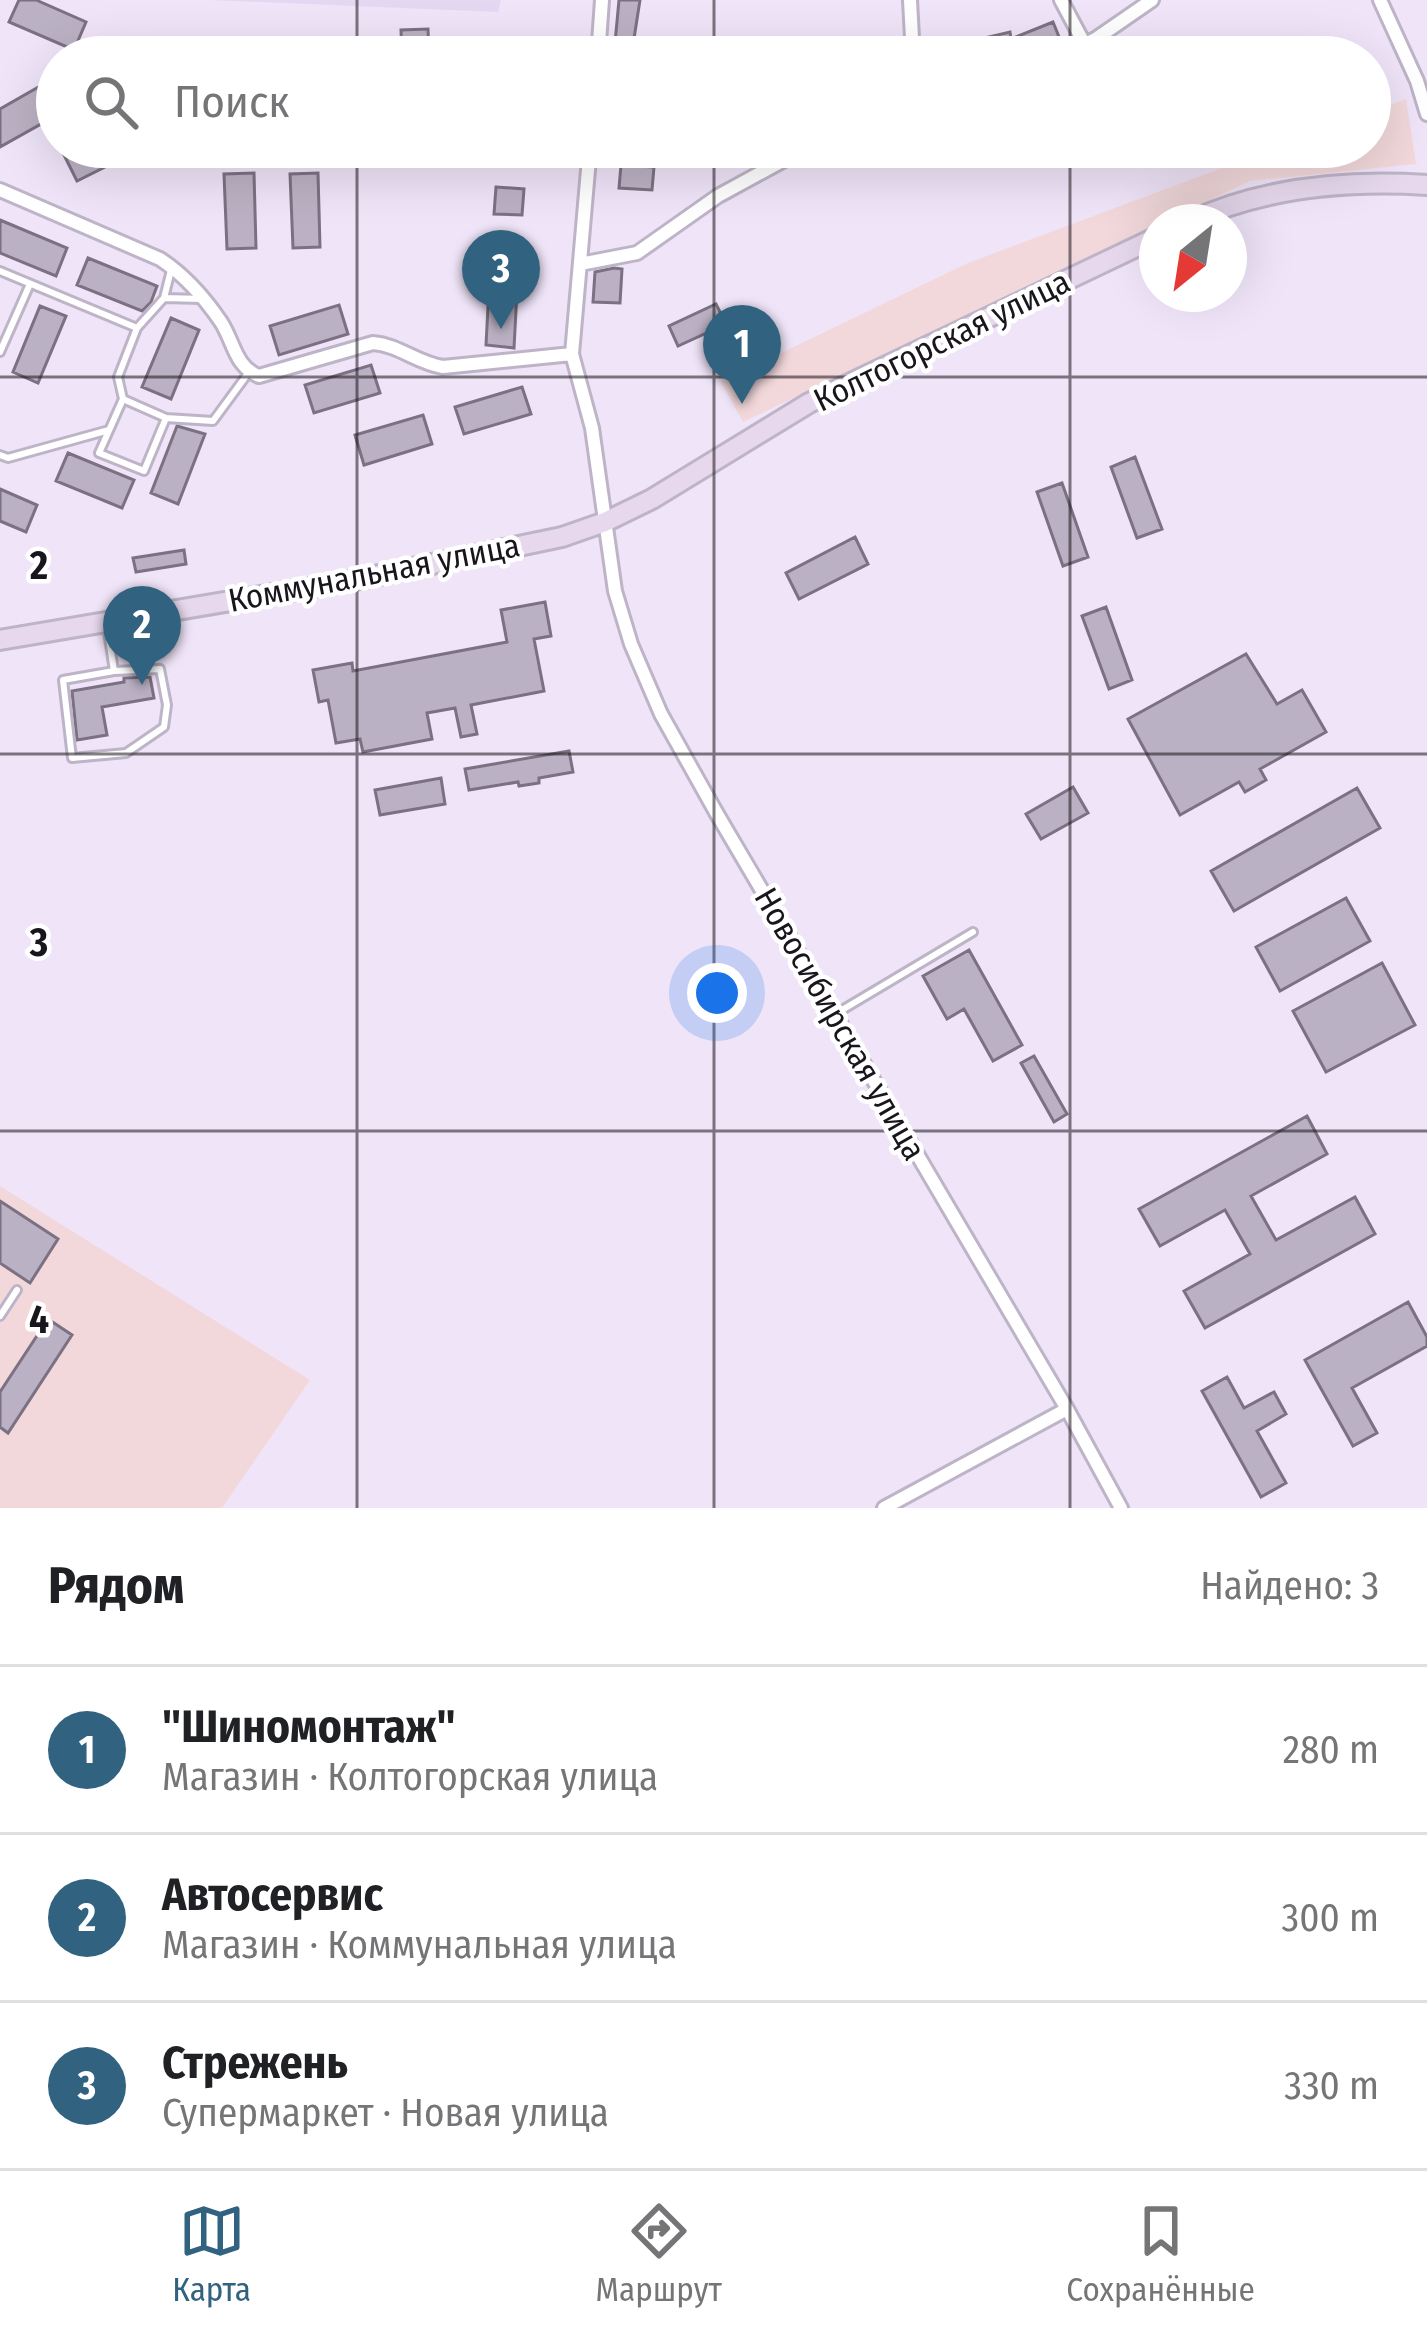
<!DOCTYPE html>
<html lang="ru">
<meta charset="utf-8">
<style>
:root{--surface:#fff;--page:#f2f2f2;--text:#202124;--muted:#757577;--line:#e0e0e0;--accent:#316280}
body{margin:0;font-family:"Fira Sans Condensed",sans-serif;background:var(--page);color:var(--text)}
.compass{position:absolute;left:1139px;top:204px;width:108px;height:108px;border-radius:50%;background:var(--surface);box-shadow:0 12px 48px #0002;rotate:210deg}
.you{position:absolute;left:717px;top:993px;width:42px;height:42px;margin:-30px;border:9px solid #fff;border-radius:50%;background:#1a73e8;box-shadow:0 0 0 18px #1a73e833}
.badge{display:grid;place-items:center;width:78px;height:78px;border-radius:50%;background:var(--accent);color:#fff;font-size:39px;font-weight:700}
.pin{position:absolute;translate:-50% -99px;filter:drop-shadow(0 3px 6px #0008)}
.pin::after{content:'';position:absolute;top:63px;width:42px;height:36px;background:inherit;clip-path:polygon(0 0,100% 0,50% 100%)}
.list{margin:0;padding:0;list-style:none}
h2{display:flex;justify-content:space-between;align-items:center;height:156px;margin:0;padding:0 48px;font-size:51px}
h2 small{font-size:39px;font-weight:400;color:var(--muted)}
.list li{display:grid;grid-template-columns:78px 1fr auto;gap:36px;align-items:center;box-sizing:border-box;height:168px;padding:0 48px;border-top:3px solid var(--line)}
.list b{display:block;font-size:45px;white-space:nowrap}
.list p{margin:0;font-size:39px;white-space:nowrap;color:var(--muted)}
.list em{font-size:39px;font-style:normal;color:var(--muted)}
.icon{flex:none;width:66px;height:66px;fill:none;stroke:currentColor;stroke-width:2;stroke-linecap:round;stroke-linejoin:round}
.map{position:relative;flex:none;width:1427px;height:1508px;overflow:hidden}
.search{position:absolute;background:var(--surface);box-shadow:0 12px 48px #0002;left:36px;right:36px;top:36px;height:132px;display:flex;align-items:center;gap:30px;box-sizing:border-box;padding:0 42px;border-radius:66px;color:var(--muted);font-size:45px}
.sheet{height:660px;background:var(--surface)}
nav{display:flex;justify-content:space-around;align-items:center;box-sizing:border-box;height:168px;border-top:3px solid var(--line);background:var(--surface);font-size:33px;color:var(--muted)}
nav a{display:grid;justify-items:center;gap:6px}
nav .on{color:var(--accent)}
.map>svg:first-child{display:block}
</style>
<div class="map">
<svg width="1427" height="1508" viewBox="0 0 1427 1508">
<rect width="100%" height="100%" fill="#efe4f8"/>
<path fill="#f2d8db" d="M1406,99l10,65 -166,17 -507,241 -22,-40 247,-119 310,-116h92v-34z
M0,1186l310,194 -88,128h-222z"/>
<path fill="#e5d7f1" d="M211,0h290l-3,12z"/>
<path fill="#bbb1c4" stroke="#7b7183" stroke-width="3" d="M19,0h17l50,22 -12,28 -65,-28z
M619,0h21l-7,45 -18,-2z
M1053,22l8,20 -25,10 -3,-6 -44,11 -5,-19 26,-6 1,7z
M428,29l1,28h-27l-1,-27z
M49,81l8,13v21l-57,32v-38z
M60,147h85l-68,34z
M621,165l33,2 -2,23 -33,-2z
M254,173l2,75 -29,1 -3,-75z
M318,173l2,74 -27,1 -3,-74z
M496,187l28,2 -2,26 -28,-1z
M0,220l67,28 -11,28 -56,-23z
M88,258l69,28 -6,16 -9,9 -65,-26z
M614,268l8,1 -2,34 -27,-1 2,-30z
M490,269l28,3 -4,76 -28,-3z
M716,304l10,20 -48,22 -9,-20z
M339,305l9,29 -69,21 -9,-29z
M40,306l26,10 -28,67 -25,-11z
M171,318l28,12 -28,69 -29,-12z
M371,365l9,28 -66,20 -9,-28z
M522,387l9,27 -67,20 -9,-27z
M423,415l9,29 -68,21 -9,-30z
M177,426l28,8 -27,70 -27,-11z
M68,453l66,27 -12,28 -66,-27z
M1135,457l27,72 -25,9 -26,-71z
M1062,483l26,74 -25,9 -26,-74z
M0,489l37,16 -11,27 -26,-11z
M855,537l13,27 -69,35 -13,-26z
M184,550l2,14 -50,8 -3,-14z
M545,602l6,34 -17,3 10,52 -73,14 6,29 -16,3 -6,-29 -28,5 5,26 -69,13 -3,-13 -24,4 -8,-43 -9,2 -6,-32 39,-7 1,8 154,-29 -6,-32z
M1106,607l26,73 -23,9 -27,-73z
M1246,654l31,50 25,-14 24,42 -66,37 6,11 -21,12 -6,-10 -59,33 -52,-96z
M150,677l4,21 -52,9 5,28 -30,5 -5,-49 52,-9v-4z
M569,751l4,21 -34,6v5l-20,3 -1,-4 -49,8 -4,-21z
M441,778l4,26 -65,11 -5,-25z
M1073,787l15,26 -47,26 -15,-25z
M1357,788l23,40 -146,83 -23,-40z
M1346,898l24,43 -90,50 -24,-44z
M969,950l53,95 -29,16 -29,-52 -17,10 -24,-43z
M1382,963l33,62 -89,47 -33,-61z
M1034,1056l33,58 -13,8 -33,-59z
M1307,1116l20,38 -76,42 25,44 79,-43 20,37 -170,94 -21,-37 66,-37 -25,-44 -65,36 -21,-37z
M0,1201l58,38 -28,44 -30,-20z
M1408,1302l19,35v9l-75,42 25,45 -24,13 -48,-86z
M48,1319l24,16 -64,98 -8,-6v-35z
M1227,1377l17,31 30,-16 12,22 -29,17 29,52 -25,14 -59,-106z"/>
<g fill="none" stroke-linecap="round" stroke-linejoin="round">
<defs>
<path id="lane" d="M0,271l137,57
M164,298l38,1
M0,352l30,-68
M123,399l-5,-22 19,-49 27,-30 7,-28
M166,418l-43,-19 -24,54 45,18 22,-53 47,3 36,-49
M0,455l8,3 101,-28
M107,625l7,46 -51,9 9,78 54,-5 38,-26 3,-22 -7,-36 -46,2
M837,1013l136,-81
M0,1316l17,-26"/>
<path id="street" d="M910,0l3,57
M1061,0l24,45
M1380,0l37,81 10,33
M598,57l4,-57
M1061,57l36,-19 55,-38
M590,147l-18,207 20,74 23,163 16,53 30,70 56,100 350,595 54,99
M0,190l160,69c26,17 44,38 61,63 13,20 14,45 38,54l114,-33c26,2 44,20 70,24l129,-13
M580,264l57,-11 81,-57 90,-49
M884,1508l183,-99"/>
<path id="secondary" d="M1189,222c74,-35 157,-42 238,-37
M0,640l355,-60 207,-43 43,-15 47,-23 157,-96 348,-166"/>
</defs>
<use href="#lane" stroke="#beb4c7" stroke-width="12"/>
<use href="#street" stroke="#beb4c7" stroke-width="18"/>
<use href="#secondary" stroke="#beb4c7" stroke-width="24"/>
<use href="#lane" stroke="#fff" stroke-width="6"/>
<use href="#street" stroke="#fff" stroke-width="12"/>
<use href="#secondary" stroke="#e7d8ed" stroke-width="18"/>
</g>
<path fill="none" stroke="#19151c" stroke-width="3" stroke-opacity="0.55" d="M357,0v57M714,0v57M1070,0v57M357,147v1361M714,147v1361M1070,147v1361M0,377h1427M0,754h1427M0,1131h1427"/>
<g text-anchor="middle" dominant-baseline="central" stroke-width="9" stroke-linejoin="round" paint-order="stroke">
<g font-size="33" fill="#19151c" stroke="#fff">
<text transform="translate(942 341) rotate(-26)">Колтогорская улица</text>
<text transform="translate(374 573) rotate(-11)">Коммунальная улица</text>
<text transform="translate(840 1024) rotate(60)">Новосибирская улица</text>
</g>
</g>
<g font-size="39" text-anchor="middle" font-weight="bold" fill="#19151c" stroke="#fff" stroke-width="9" stroke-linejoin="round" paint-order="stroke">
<text x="39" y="579">2</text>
<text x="39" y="956">3</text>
<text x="39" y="1333">4</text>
</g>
</svg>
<svg class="compass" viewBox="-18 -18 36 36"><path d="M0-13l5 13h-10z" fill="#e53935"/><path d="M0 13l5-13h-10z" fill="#757577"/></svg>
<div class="you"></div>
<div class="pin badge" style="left:742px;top:404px">1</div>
<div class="pin badge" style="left:142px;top:685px">2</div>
<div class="pin badge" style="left:501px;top:329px">3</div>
<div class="search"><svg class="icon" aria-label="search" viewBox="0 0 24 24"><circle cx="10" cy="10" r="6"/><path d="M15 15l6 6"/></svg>Поиск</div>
</div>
<section class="sheet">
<h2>Рядом<small>Найдено: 3</small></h2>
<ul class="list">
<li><span class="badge">1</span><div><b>&quot;Шиномонтаж&quot;</b><p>Магазин · Колтогорская улица</p></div><em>280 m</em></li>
<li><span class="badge">2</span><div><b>Автосервис</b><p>Магазин · Коммунальная улица</p></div><em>300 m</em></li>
<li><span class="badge">3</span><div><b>Стрежень</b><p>Супермаркет · Новая улица</p></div><em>330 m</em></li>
</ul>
</section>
<nav>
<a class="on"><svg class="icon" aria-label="map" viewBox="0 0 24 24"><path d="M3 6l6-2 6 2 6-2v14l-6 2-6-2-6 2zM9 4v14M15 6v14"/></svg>Карта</a>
<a><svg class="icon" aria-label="directions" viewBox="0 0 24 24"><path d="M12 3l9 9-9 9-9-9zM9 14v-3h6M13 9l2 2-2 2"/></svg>Маршрут</a>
<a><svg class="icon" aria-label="saved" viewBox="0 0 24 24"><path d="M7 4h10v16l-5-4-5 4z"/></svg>Сохранённые</a>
</nav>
